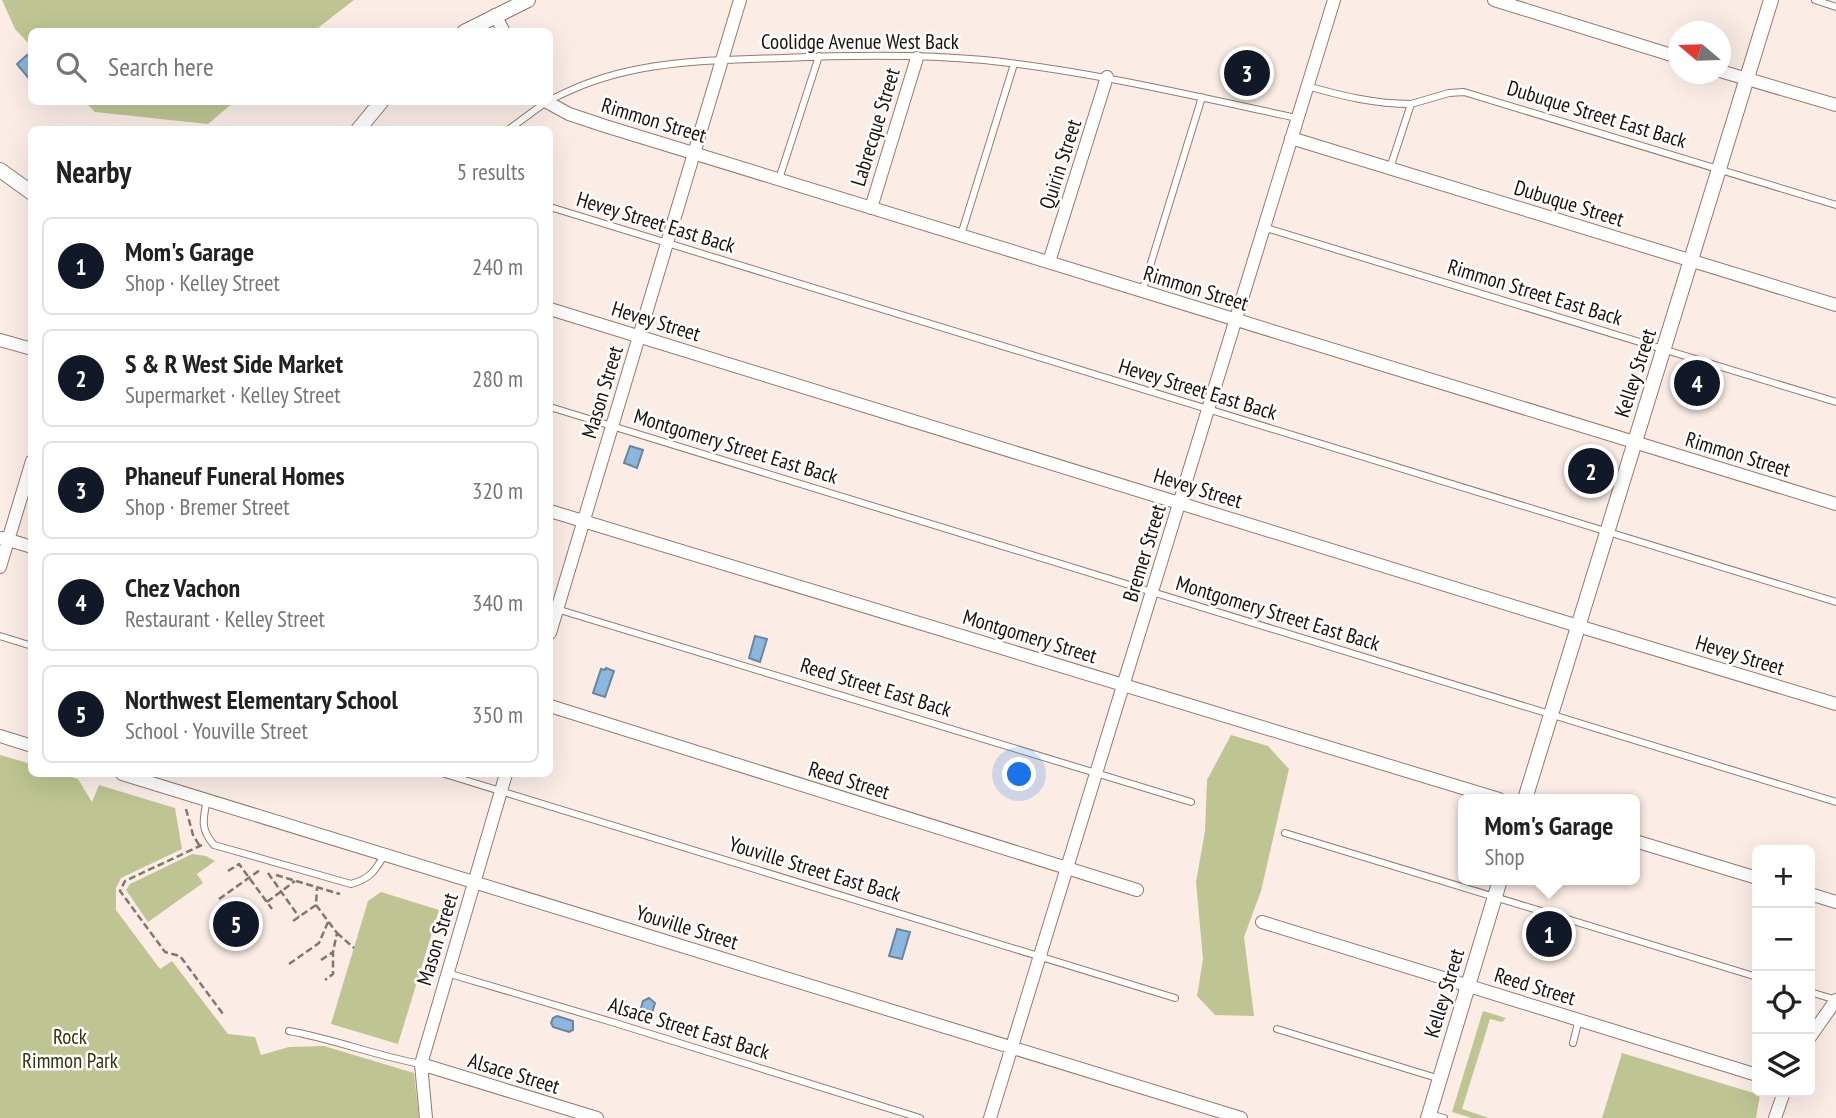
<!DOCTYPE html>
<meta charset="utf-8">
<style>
:root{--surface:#fff;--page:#f2f2f2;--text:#202124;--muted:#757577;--line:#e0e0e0;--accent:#111827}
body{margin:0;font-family:"PT Sans Narrow",sans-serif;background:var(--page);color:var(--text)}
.controls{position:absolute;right:21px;bottom:21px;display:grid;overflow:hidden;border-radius:10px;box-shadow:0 7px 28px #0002}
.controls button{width:63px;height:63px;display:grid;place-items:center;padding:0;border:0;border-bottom:2px solid var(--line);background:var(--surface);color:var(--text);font:35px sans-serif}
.compass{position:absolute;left:1668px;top:21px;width:63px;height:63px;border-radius:50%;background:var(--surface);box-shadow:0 7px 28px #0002;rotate:289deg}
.you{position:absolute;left:1020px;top:775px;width:24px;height:24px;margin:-18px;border:5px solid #fff;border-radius:50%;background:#1a73e8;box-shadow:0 0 0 10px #1a73e833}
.badge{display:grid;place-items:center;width:46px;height:46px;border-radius:50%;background:var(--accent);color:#fff;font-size:23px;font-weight:700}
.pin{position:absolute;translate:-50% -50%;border:4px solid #fff;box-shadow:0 2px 7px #0006}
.popup{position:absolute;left:1458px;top:794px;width:182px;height:91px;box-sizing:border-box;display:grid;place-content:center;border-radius:10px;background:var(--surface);filter:drop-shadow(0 2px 5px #0005);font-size:23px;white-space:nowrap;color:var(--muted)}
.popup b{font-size:26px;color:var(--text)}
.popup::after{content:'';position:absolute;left:50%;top:100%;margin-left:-14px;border:14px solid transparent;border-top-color:var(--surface)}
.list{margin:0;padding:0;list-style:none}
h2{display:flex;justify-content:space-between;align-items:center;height:91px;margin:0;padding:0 28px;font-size:30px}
h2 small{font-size:23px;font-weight:400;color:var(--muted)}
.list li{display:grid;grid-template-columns:46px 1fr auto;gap:21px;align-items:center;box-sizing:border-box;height:98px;margin:0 14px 14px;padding:0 14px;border:2px solid var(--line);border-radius:10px}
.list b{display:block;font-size:26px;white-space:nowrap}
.list p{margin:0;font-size:23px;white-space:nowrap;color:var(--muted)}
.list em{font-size:23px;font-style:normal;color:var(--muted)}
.icon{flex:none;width:38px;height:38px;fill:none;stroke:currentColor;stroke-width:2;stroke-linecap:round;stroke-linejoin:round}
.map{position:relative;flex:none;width:1836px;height:1118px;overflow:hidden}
.search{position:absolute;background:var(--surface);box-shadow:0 7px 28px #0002;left:28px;top:28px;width:525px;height:77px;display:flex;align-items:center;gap:18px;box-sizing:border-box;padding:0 24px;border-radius:10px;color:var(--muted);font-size:26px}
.panel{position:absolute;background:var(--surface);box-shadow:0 7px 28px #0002;left:28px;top:126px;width:525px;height:651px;border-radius:10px}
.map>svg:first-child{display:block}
</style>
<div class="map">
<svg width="1836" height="1118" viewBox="0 0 1836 1118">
<rect width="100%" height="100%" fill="#fbede6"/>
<path fill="#bec592" d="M2,0h352l-40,31 -282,1 -1,14 -16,-17z
M85,102h149l-26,22 -113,-12z
M1231,735l37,11 21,23 -28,122 -17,46 10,79 -39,-1 -18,-19 6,-37 -7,-77 9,-51 2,-51z
M0,755l31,9 1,10h29l17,5 14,23 7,-17 76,23 7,41 -61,29 -5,10v22l44,59 12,-8 56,73 27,3 6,18 28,-8 35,-1 90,27 5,45h-419z
M192,854l14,2 9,5 -18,13 6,9 -55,39 -22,-32 4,-6z
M381,892l58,18 -41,134 -67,-20 37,-123z
M1483,1011l23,7 -4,4 -12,-3 -28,90 27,9h-17l-20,-6z
M1622,1053l138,42 -4,23h-154z"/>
<path fill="#8bb7de" stroke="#6a869f" stroke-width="2" d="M27,55l4,6v20l-14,-17z
M630,446l13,4 -6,18 -13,-5z
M755,636l12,3 -7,23 -11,-4z
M606,668l8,3 -9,26 -12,-4 8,-24 4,1z
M897,929l13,3 -8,27 -13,-3z
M649,998l6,5 -5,16 -7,3 -4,-7 4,-14z
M557,1016l16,5v9l-4,2 -16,-5 -2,-4 2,-5z"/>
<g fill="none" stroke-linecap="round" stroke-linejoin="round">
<defs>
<path id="service" d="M1815,0l21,7
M1307,86c35,10 68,18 104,18
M550,100c14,-7 29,-14 44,-19 59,-21 126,-21 189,-23 66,-3 134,-4 201,2 106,11 209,36 313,58
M508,130l38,-28
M1390,168l21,-64 38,-11 15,-1 372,113
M779,179l40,-123
M550,207l1286,395
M1263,227l573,175
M961,235l53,-171
M1142,292l60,-195
M550,407l1286,395
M550,607l641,195
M0,636l32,10
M445,774l730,224
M207,800c-4,19 -7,29 7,45l137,39c19,-5 24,-13 34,-30
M1285,833l472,144
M447,973l165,49 308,96
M1810,992l26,8
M1277,1029l163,50
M289,1031c45,8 87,25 132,33
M1573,1043l6,-24
M1429,1114l15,4"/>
<path id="minor" d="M1494,0l184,57
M495,15l9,17
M1720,71l116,34
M547,102l22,12 36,12 1231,378
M1291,138l545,167
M871,208l46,-150
M1049,262l58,-185
M550,309l1028,317 258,78
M0,340l32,9
M550,511l949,288
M2,538l30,9
M0,567l32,-106
M550,633l190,-633
M550,706l587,184
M0,736l32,10
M122,774l1119,344
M1635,841l122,37
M1810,894l26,8
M1262,922l495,153
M1810,1037l26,-37
M421,1064l176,54
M426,1118l-5,-54 85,-290
M990,1118l344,-1118
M1775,1118l9,-26"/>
<path id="tertiary" d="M464,32l64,-32
M358,130l23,-28
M0,170l32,23
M1525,799l246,-799
M1428,1118l72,-238"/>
</defs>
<use href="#service" stroke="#967a69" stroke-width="8"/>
<use href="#minor" stroke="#967a69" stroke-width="14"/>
<use href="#tertiary" stroke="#967a69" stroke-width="16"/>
<path stroke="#82766f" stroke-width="2.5" stroke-dasharray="7 3.5" stroke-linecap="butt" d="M186,809l7,26 6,10
M202,845l-77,36 -5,10 45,61 15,4 43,58
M228,871l11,-7 33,45
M268,873l31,44
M276,875l64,19
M219,899l41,-29
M267,902l28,-21
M316,905l21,28 -4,19v22l-8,6
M293,921l23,-16 1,-17
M337,933l17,15
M321,960l12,-8
M289,964l30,-21 9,-21"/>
<use href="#service" stroke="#fff" stroke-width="6"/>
<use href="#minor" stroke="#fff" stroke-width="12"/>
<use href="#tertiary" stroke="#fff" stroke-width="14"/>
</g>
<g text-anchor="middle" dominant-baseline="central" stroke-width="5" stroke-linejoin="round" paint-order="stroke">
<g font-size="21" fill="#1d120b" stroke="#fefefe">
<text x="860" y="41">Coolidge Avenue West Back</text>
<text transform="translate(1597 114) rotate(17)">Dubuque Street East Back</text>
<text transform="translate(654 120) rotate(17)">Rimmon Street</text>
<text transform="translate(875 127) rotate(-73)">Labrecque Street</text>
<text transform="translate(1060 164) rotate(-72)">Quirin Street</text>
<text transform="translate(1569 203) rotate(17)">Dubuque Street</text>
<text transform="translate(656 222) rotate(17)">Hevey Street East Back</text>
<text transform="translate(1196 288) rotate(17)">Rimmon Street</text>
<text transform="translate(1535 292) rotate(17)">Rimmon Street East Back</text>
<text transform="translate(656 321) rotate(17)">Hevey Street</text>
<text transform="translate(1635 373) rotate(-72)">Kelley Street</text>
<text transform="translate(1198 389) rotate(17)">Hevey Street East Back</text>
<text transform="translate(602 392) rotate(-73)">Mason Street</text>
<text transform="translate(736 446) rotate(17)">Montgomery Street East Back</text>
<text transform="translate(1738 454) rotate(17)">Rimmon Street</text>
<text transform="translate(1198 488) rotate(17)">Hevey Street</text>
<text transform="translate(1144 553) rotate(-73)">Bremer Street</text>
<text transform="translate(1278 613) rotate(17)">Montgomery Street East Back</text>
<text transform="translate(1030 636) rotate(17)">Montgomery Street</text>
<text transform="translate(1740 655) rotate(17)">Hevey Street</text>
<text transform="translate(876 687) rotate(17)">Reed Street East Back</text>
<text transform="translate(849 780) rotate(17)">Reed Street</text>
<text transform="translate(815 869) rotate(17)">Youville Street East Back</text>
<text transform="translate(687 927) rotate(17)">Youville Street</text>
<text transform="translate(437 939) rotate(-73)">Mason Street</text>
<text transform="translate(1535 986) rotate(17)">Reed Street</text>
<text transform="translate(1444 993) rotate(-73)">Kelley Street</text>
<text transform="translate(689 1028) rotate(17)">Alsace Street East Back</text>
<text transform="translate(514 1073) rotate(17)">Alsace Street</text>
</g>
<g font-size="21" fill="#32350a" stroke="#fefefe">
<text x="70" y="1036">Rock<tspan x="70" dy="24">Rimmon Park</tspan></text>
</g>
</g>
</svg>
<div class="controls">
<button>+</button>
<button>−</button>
<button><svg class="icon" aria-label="locate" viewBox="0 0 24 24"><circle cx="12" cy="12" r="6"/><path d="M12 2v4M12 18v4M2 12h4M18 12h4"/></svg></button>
<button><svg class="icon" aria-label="layers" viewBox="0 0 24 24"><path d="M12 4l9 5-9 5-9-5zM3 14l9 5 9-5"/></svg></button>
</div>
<svg class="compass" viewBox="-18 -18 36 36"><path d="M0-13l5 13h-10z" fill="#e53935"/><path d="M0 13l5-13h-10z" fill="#757577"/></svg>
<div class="you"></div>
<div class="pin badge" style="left:1549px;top:934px">1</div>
<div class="popup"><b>Mom's Garage</b>Shop</div>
<div class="pin badge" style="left:1591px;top:471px">2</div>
<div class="pin badge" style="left:1247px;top:73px">3</div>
<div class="pin badge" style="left:1697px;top:383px">4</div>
<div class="pin badge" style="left:236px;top:924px">5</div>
<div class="search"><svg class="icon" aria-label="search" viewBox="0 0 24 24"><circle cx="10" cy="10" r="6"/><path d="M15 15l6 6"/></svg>Search here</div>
<section class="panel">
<h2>Nearby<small>5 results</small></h2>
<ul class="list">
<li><span class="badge">1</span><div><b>Mom's Garage</b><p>Shop · Kelley Street</p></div><em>240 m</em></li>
<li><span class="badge">2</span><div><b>S &amp; R West Side Market</b><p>Supermarket · Kelley Street</p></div><em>280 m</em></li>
<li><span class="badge">3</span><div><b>Phaneuf Funeral Homes</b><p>Shop · Bremer Street</p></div><em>320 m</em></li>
<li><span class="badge">4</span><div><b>Chez Vachon</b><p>Restaurant · Kelley Street</p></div><em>340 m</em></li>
<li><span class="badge">5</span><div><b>Northwest Elementary School</b><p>School · Youville Street</p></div><em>350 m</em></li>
</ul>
</section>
</div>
